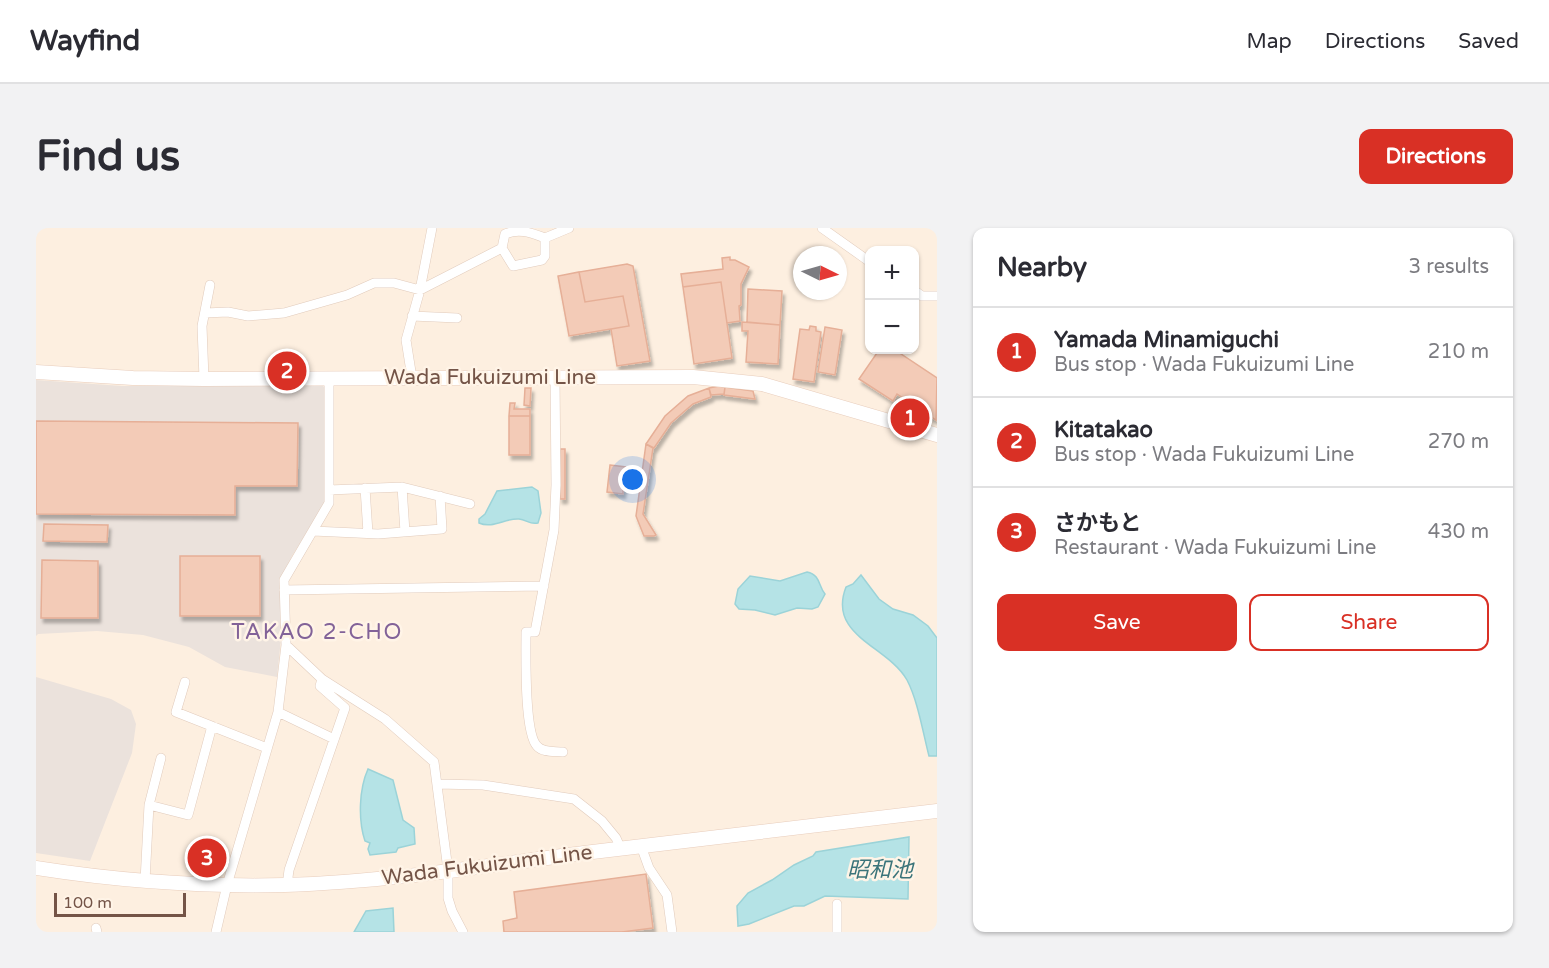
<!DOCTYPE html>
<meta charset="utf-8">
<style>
:root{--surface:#fff;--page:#f2f2f3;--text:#2b2b33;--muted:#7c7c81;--line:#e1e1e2;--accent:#d93025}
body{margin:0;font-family:"Varela Round","Noto Sans JP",sans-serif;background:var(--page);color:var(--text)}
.controls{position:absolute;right:18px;top:18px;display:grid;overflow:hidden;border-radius:12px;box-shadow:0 2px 4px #0004}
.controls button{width:54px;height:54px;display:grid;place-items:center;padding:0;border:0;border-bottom:2px solid var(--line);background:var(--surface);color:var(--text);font:30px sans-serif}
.compass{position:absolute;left:757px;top:18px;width:54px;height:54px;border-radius:50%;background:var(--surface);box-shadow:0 2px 4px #0004;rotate:95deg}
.scale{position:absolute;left:18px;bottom:15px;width:132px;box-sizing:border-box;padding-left:6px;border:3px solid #745447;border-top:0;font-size:16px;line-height:21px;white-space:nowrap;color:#745447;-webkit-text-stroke:4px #fff4e7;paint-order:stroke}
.you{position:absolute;left:597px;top:252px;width:21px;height:21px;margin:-15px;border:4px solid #fff;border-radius:50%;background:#1a73e8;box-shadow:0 0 0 9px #1a73e833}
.badge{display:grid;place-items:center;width:39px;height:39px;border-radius:50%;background:var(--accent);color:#fff;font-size:20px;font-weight:700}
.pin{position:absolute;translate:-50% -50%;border:3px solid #fff;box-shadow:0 2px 6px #0006}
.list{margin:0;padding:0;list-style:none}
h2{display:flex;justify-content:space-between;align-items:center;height:78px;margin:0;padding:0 24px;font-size:26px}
h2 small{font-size:20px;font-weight:400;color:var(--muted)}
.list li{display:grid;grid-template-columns:39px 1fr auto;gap:18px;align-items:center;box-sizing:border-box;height:90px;padding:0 24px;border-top:2px solid var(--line)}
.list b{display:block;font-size:22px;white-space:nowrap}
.list p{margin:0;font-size:20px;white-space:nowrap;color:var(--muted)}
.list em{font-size:20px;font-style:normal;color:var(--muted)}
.actions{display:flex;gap:12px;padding:18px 24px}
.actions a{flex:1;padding:14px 0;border:2px solid var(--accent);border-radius:12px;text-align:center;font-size:21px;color:var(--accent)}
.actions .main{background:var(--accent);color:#fff}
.map{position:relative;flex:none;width:901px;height:704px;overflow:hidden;border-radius:12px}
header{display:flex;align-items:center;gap:36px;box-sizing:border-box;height:84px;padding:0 30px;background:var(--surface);border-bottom:2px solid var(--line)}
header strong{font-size:28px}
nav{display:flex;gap:33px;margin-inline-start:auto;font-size:21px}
.intro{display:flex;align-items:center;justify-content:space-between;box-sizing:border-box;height:144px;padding:0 36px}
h1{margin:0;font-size:42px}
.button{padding:15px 27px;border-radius:12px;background:var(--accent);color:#fff;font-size:21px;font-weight:700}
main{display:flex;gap:36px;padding:0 36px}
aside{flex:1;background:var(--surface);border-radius:12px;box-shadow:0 2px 4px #0004}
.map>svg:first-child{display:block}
</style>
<header>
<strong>Wayfind</strong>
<nav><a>Map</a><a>Directions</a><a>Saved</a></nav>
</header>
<div class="intro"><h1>Find us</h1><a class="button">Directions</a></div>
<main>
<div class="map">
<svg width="901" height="704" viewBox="0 0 901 704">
<defs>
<filter id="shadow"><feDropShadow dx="2.5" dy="4.5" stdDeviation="1.5" flood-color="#0004"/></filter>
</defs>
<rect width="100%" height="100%" fill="#fdefe0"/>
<path fill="#ebe2dc" d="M0,152l86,6 200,-1 4,4 -2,115 -32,52 -12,25 1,58 -4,38 -52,-10 -36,-20 -46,-12 -46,-4 -59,3 -2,2z
M0,449l75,22 20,11 5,14 -4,29 -42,108 -54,-8z"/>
<path fill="#b5e3e6" stroke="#9bd3d8" stroke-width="1.5" d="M496,259l6,4 3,22 -3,10c-8,2 -11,-3 -19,-4 -14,-1 -26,10 -40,4v-4l6,-5 12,-23z
M771,344c14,3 11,14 18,22l-7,13 -6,2 -15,-1 -22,7 -20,-5 -16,-1 -4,-5 3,-15 12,-13 30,5z
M825,347l18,24 14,10 20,6 15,11 9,12v118h-8c-6,-23 -11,-55 -22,-76 -19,-34 -80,-44 -61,-93l7,-3z
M332,541l25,11 10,40 11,8 1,16 -17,4 -2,4 -26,3 -2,-6 2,-6 -5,-2c-7,-21 -6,-52 3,-72z
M873,609l-1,62 -83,-3 -21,10h-10l-45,18 -11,2 -1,-20 11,-13 24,-13 22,-15 19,-9 3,-4z
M357,680l1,24h-40l12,-21z"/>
<path fill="#f3cbb7" stroke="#e6af97" stroke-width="1.5" filter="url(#shadow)" d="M694,29v3h5l14,7 -8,17v21l-2,1 1,15 -13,2 -6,-41 -38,5 -2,-13 42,-5 -1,-11z
M591,36l6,2 17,95 -33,5 -6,-37 18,-3 -6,-30 -38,6 -6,-30z
M543,44l6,30 38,-6 6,30 -60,10 -11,-60z
M685,54l11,76 -38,6 -11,-77z
M712,61l34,2 -2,34 -33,-3z
M706,94l38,3 -2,39 -32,-2 2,-31h-6z
M774,98l6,1v4l5,1 -7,50 -21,-3 7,-50 9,1z
M789,99l17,3 -7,45 -17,-3z
M843,122h16l42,28 -1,42 -39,-26 -4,7 -34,-22z
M683,158l6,1 -1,7 -13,1 -2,-7z
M689,159l28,4 2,8 -31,-4z
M489,160h6l-1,18 -6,-1z
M673,160l2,9 -18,7 -22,19 -17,25 -8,-4 19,-28 23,-20z
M474,175h5l-1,6h16v7h-21z
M473,188h21v39h-21z
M0,193l262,2 -1,63h-62v29l-199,-1z
M610,216l7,4 -10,66 13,21 -2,1h-10l-8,-20z
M524,221h5v50h-5z
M574,237l16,2 -2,12 3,1 -1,8h-3v6l-16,-2z
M8,296l64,1 -1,17 -64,-1z
M144,328h80v60h-80z
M6,332l56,1v57h-57z
M610,646l7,54 -31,4h-118l-1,-11 14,-3 -3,-26z"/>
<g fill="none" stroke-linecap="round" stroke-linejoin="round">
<defs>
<path id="minor" d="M786,0l48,34
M466,20l11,18 29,-6 3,-4v-18
M879,63l7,5h15
M169,85l23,-1 20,4 36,-3 63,-18 27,-12h20l26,7 82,-42 3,-14c15,-6 26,-1 40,4l24,-10
M376,88l45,2
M519,149l1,108 -2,45 -19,102h-9c0,21 -2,101 11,114 6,7 17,5 26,6
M376,150l-6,-38 14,-50 12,-62
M168,151l-2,-53 8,-41
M366,259l3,45
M329,260l3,45
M293,262l73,-3 68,17
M277,303l65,3 64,-5 -2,-33
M248,362l260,-4
M250,417l36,34 63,40 49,43 14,108v28l4,13 11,21
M149,454l-9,30 91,36
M242,484l56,27
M401,556l46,1 91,14 28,22 14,17 5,11
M113,577l39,10 24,-89
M605,618l8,22 18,27 5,37
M109,653l4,-76 12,-47
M251,657l2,-15 56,-162 -25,-22 2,-7
M60,700l1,4
M180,704l11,-47 51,-173 8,-67 -2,-65 45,-77v-126
M801,704v-28"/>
<path id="secondary" d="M0,144l97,6 71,1 489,-2 69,7 175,51
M0,640c83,13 166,19 249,17 100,-3 200,-19 299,-32 118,-14 235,-28 353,-42"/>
</defs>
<use href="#minor" stroke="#e1cbbc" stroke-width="10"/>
<use href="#secondary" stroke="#e8cdbc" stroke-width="15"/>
<use href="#minor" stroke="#fff" stroke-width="9"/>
<use href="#secondary" stroke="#fff" stroke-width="14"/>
</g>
<g text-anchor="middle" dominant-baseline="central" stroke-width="5" stroke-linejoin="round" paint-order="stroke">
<g font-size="21" fill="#745447" stroke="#fff4e7">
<text x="454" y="149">Wada Fukuizumi Line</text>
<text transform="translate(451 637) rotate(-7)">Wada Fukuizumi Line</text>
</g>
<g font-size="22" letter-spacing="1.5" fill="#826298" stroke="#fff4e7">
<text x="281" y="404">TAKAO 2-CHO</text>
</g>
<g font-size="22" font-style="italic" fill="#3b747a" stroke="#fff4e7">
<text x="844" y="642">昭和池</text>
</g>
</g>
</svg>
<div class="controls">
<button>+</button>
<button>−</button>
</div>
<svg class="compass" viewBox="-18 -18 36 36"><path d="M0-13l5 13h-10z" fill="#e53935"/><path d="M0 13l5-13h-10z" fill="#7c7c81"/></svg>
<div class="scale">100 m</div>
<div class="you"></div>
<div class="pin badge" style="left:874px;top:190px">1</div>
<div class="pin badge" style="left:251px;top:143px">2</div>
<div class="pin badge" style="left:171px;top:630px">3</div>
</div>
<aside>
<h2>Nearby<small>3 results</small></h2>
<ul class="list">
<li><span class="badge">1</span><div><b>Yamada Minamiguchi</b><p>Bus stop · Wada Fukuizumi Line</p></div><em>210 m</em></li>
<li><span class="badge">2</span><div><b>Kitatakao</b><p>Bus stop · Wada Fukuizumi Line</p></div><em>270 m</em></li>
<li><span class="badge">3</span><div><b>さかもと</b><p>Restaurant · Wada Fukuizumi Line</p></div><em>430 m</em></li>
</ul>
<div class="actions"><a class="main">Save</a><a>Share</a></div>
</aside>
</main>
